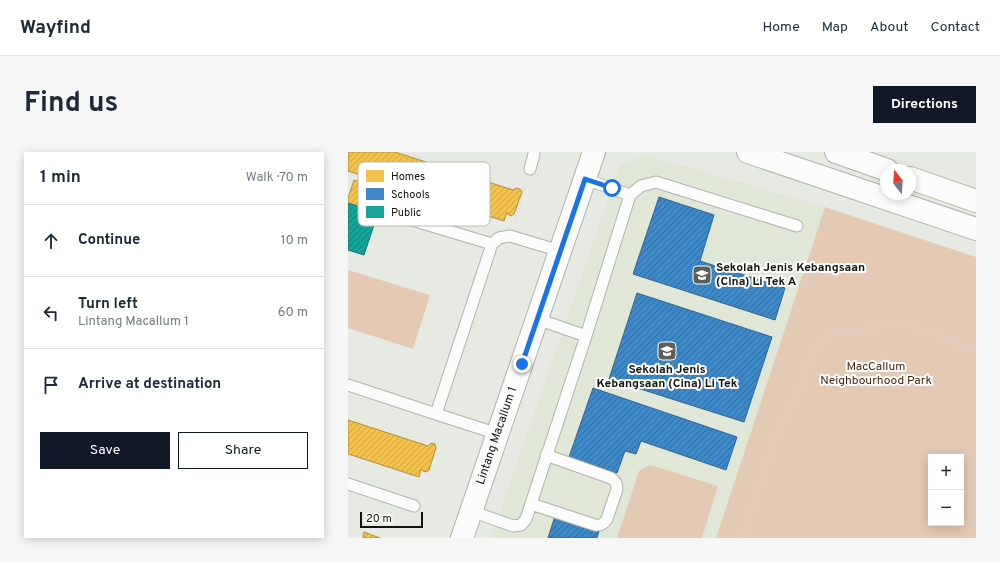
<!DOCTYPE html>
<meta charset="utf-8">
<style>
:root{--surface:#fff;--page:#f6f6f7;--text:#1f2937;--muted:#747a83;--line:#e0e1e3;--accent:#111827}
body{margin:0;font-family:Overpass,sans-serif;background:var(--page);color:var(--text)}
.controls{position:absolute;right:12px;bottom:12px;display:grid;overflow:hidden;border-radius:0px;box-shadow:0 2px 10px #0003}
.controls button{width:36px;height:36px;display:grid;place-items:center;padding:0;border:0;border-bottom:1px solid var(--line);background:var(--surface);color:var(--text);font:20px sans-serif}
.compass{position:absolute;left:532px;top:12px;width:36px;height:36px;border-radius:50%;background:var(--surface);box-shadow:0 2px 10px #0003;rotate:343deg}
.scale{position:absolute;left:12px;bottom:10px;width:63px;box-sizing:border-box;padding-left:4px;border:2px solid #11130e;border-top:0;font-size:11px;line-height:14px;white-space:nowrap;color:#11130e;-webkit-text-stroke:3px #fff;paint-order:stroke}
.stop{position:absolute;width:12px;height:12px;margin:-9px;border:3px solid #1a73e8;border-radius:50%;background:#fff}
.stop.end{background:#1a73e8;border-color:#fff;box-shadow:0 1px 4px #0008}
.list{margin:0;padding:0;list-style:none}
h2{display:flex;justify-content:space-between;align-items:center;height:52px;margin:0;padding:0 16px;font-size:17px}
h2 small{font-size:13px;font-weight:400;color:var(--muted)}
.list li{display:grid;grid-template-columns:26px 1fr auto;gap:12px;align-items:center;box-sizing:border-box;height:72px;padding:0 16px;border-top:1px solid var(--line)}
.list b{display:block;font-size:15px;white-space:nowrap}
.list p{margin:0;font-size:13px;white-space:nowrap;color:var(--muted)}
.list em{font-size:13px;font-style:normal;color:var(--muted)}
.actions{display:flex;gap:8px;padding:12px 16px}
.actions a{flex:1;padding:9px 0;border:1px solid var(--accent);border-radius:0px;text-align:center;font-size:14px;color:var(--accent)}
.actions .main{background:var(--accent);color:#fff}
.icon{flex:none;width:22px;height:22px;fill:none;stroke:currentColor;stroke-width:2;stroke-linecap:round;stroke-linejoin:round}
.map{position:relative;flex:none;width:628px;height:386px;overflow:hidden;border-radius:0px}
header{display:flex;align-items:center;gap:24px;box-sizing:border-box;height:56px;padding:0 20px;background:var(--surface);border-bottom:1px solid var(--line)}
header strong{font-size:19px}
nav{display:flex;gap:22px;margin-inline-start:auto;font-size:14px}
.intro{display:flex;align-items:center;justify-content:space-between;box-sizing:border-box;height:96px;padding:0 24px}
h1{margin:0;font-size:28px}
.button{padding:10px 18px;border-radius:0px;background:var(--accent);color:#fff;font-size:14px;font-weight:700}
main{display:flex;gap:24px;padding:0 24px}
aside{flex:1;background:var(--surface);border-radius:0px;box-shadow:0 2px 10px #0003}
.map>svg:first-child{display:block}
</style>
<header>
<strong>Wayfind</strong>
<nav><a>Home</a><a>Map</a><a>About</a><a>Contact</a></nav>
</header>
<div class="intro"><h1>Find us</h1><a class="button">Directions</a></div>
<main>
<aside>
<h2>1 min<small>Walk · 70 m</small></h2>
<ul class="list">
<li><svg class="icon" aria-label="ahead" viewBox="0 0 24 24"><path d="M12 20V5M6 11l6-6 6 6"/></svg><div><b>Continue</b></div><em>10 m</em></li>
<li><svg class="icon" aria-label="left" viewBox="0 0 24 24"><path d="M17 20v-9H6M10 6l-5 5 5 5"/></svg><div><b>Turn left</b><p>Lintang Macallum 1</p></div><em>60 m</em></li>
<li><svg class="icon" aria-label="arrive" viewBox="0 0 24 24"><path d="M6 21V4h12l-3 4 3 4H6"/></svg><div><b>Arrive at destination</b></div></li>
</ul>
<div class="actions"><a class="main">Save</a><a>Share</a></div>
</aside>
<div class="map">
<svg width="628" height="386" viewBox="0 0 628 386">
<defs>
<pattern id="homes-hatch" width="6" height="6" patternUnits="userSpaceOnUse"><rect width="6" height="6" fill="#f2c14e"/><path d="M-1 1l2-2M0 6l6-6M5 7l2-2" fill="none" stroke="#cea543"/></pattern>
<pattern id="schools-hatch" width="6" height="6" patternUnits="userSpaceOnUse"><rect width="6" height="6" fill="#3f88c5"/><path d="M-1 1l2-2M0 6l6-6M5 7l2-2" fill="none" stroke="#336e9e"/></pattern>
<pattern id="public-hatch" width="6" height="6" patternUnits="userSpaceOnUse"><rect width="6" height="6" fill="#17a398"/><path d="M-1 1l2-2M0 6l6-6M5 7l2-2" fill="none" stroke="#13847a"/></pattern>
</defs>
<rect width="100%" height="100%" fill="#e7eae2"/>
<path fill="#e0e7d6" d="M298,3l179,52 -109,331h-225l129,-373z"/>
<path fill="#e4cab5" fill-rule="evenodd" d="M477,55l151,50v281h-260zM583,305h30v66h-30z
M0,118l82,25 -17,54 -65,-21z
M302,313l68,21 -16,52h-85l22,-67z"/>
<path fill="url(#homes-hatch)" stroke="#ae8d3b" d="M0,0h47l118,38 3,-2 4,1 2,3 -8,22 -3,2 -2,-1 -2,-3 -3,9 -156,-50z
M6,28l17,5 -2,7 18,6 -5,16 -34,-11v-5z
M0,268l80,26 3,-3 4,1 1,4 -7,22 -3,2 -3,-1 -2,-2 -2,8 -71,-23z
M16,380l16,6h-17z"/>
<path fill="url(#schools-hatch)" stroke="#31658e" d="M311,45l55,18 -14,46 85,27 -10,32 -142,-46z
M289,141l135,44 -28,85 -135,-43z
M245,236l144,49 -11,33 -85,-29 -5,13 -11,-3 -8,22 -48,-16z
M207,364l44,15 -2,7h-49z"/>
<path fill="url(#public-hatch)" stroke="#15786f" d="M0,51l30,10 -14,42 -16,-5z"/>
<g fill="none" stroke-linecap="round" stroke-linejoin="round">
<defs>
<path id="service" d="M182,17l4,-15v-2
M237,27l45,16 11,-9 15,-4 141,44
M54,65l90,27
M189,167l49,17
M0,233l88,29 62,20
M88,262l56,-170 7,-6 11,-2 50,15
M0,332l66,22
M183,352l64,21c6,1 9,-1 12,-6l10,-30c0,-5 -1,-8 -6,-11l-65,-23
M123,359l42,15 8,-1 5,-6 60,-183 44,-141"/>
<g id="minor">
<path d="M400,0l228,77"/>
<path d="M488,0l51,18"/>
<path d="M562,26l66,23"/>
<path id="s1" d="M114,386l132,-386"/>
</g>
</defs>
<use href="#service" stroke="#afb2ac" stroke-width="13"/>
<use href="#minor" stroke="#afb2ac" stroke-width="24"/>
<path stroke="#d6d6d4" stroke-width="2.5" stroke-dasharray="1 3" stroke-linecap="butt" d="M167,68l11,-37
M394,386l27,-83 46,-105 10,-11 10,-6 52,-7 27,1 27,9 35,16"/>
<use href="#service" stroke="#fbfcfb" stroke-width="11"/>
<use href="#minor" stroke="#fbfcfb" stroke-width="22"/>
</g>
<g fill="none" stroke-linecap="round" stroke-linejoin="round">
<path stroke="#1a73e8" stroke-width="5" d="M174,212l63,-185 27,9"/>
</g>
<defs>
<symbol id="school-square" viewBox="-11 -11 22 22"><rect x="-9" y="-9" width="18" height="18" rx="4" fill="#5c5e58" stroke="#fff"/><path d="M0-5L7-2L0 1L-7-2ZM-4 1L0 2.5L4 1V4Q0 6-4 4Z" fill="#fff"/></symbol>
</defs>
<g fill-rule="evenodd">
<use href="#school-square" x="343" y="112" width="22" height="22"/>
<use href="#school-square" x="308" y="188" width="22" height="22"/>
</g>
<g text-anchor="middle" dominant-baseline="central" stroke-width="4" stroke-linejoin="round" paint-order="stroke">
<g font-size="12" font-weight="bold" fill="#11130e" stroke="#fff" text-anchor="start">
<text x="368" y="116">Sekolah Jenis Kebangsaan<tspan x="368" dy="14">(Cina) Li Tek A</tspan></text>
<text x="319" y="218" text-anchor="middle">Sekolah Jenis<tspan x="319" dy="14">Kebangsaan (Cina) Li Tek</tspan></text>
</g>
<g font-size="12" fill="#49280e" stroke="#fff">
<text x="528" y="215">MacCallum<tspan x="528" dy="14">Neighbourhood Park</tspan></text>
</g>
<g font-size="12" fill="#11130e" stroke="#fff">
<text stroke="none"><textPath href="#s1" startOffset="108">Lintang Macallum 1</textPath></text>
</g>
</g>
<rect x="10" y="10" width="132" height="64" rx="6" fill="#fff" stroke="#b8b8b7" stroke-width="1"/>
<rect x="18" y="18" width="18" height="12" fill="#f2c14e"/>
<rect x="18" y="36" width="18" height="12" fill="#3f88c5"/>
<rect x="18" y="54" width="18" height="12" fill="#17a398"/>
<g font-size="11" fill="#11130e">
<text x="43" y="28">Homes</text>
<text x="43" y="46">Schools</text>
<text x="43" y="64">Public</text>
</g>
</svg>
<div class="controls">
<button>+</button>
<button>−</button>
</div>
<svg class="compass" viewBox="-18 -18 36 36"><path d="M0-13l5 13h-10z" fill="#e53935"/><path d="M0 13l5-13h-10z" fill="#747a83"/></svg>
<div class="scale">20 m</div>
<div class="stop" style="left:264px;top:36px"></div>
<div class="stop end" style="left:174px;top:212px"></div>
</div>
</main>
